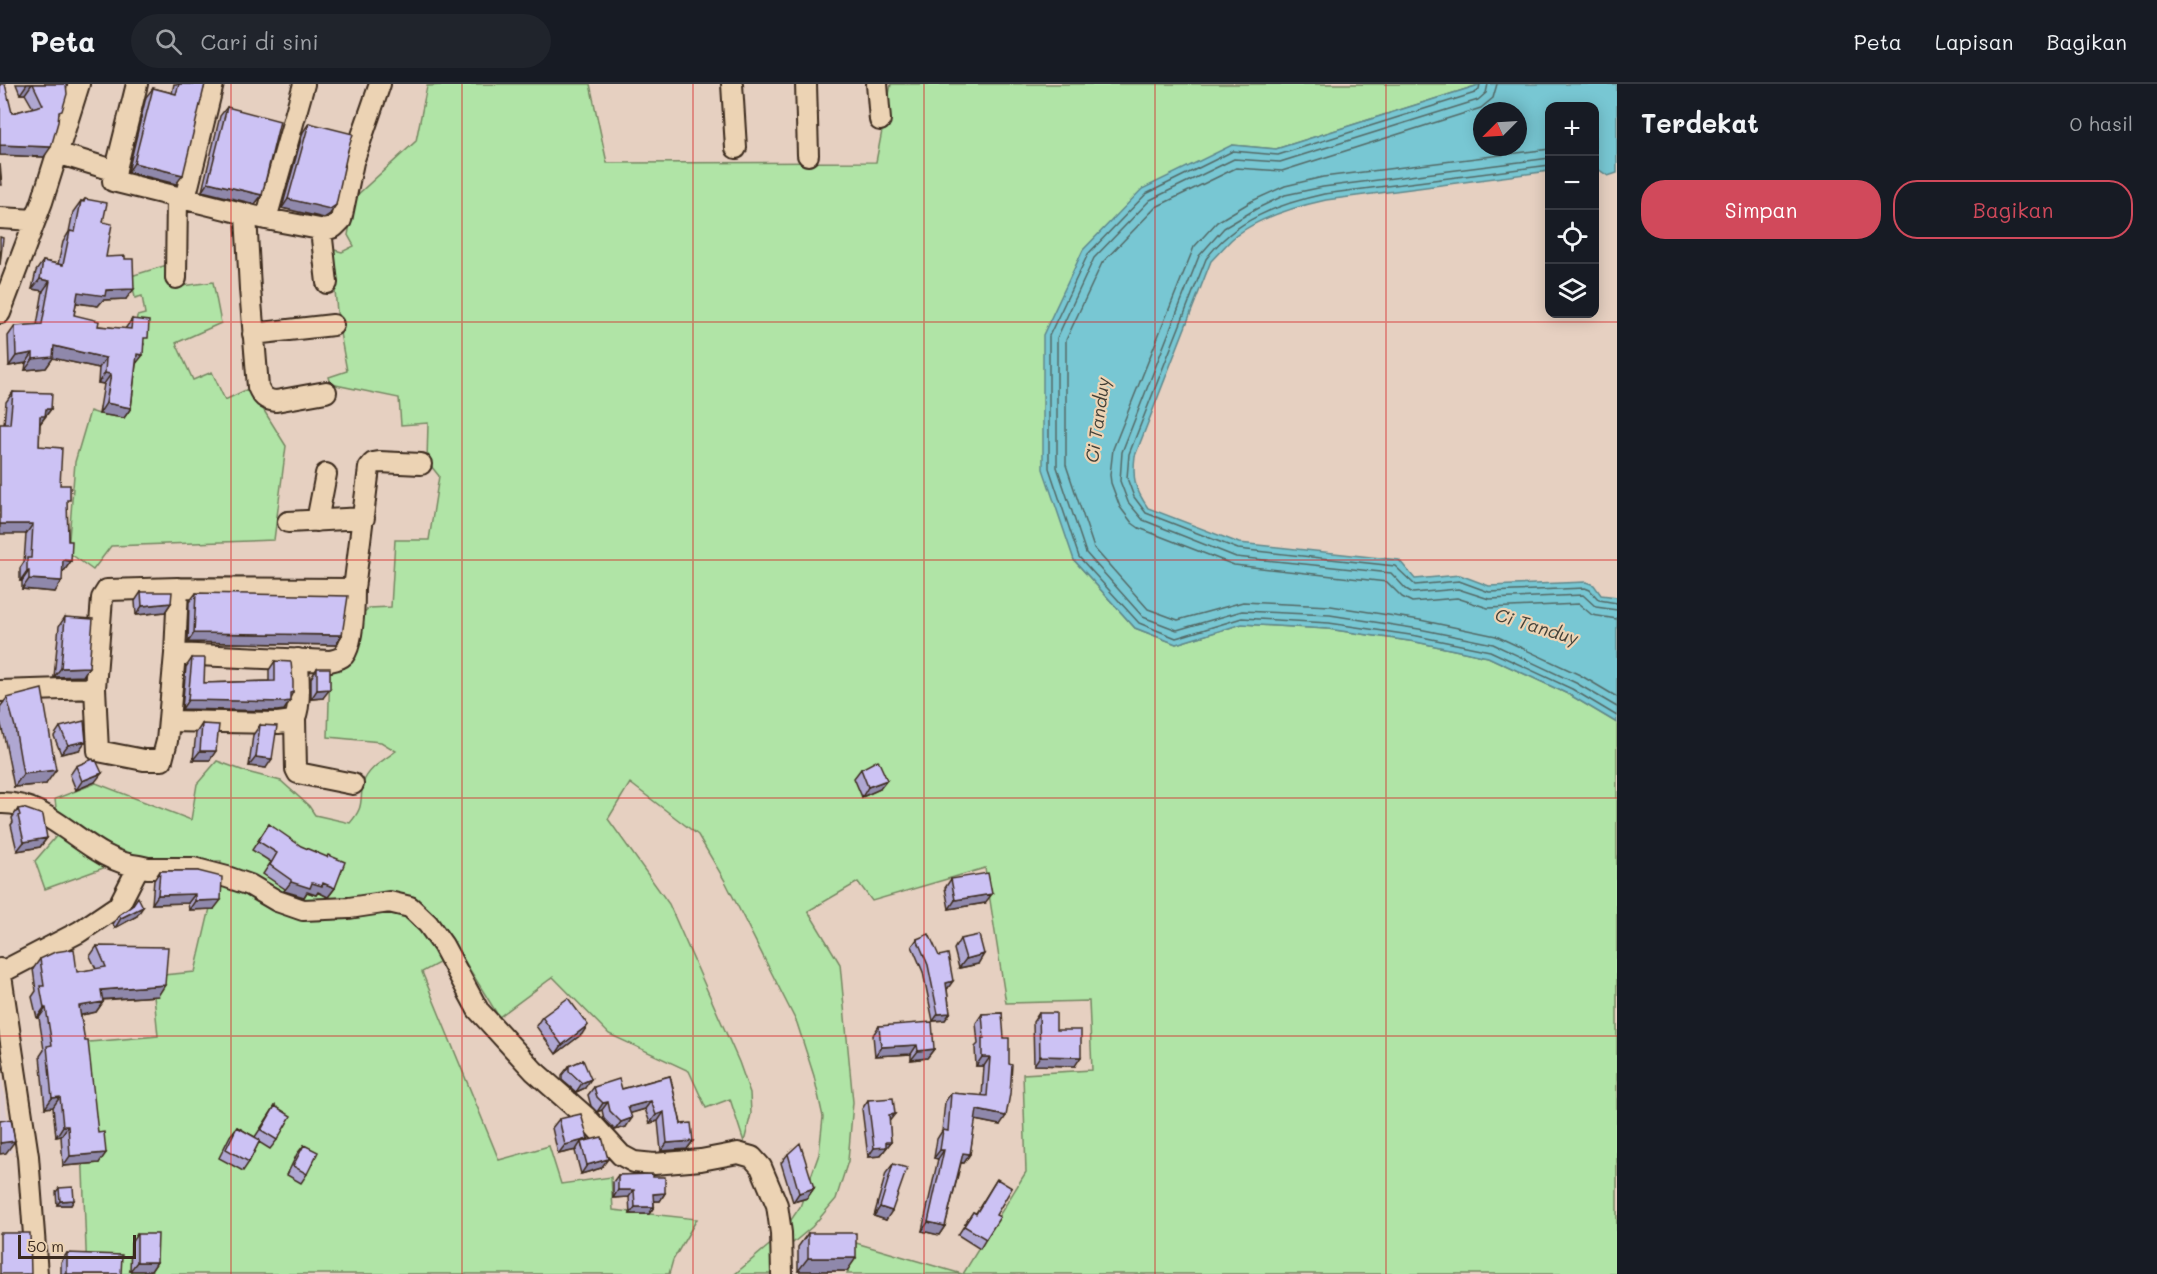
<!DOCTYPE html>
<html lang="id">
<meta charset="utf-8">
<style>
:root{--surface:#171b24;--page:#20242c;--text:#f1f3f6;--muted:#9ea1a6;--line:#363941;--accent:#d1495b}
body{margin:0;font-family:Mali,sans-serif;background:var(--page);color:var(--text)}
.controls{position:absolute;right:18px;top:18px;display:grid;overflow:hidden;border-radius:12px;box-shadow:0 3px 15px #0003}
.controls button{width:54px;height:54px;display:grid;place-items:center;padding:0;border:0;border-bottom:2px solid var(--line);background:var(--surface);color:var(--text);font:30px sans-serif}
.compass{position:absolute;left:1473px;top:18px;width:54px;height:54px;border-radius:50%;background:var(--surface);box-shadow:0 3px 15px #0003;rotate:246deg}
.scale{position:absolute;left:18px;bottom:15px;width:118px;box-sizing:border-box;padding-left:6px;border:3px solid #3b2a1e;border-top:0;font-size:16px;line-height:21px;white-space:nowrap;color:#3b2a1e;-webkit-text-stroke:4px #ecd3b4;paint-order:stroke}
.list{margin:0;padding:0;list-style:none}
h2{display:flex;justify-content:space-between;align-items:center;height:78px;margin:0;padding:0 24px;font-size:26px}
h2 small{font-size:20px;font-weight:400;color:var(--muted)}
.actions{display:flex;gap:12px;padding:18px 24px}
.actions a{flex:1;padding:14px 0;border:2px solid var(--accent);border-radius:24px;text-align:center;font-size:21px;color:var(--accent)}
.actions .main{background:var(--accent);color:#fff}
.icon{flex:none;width:33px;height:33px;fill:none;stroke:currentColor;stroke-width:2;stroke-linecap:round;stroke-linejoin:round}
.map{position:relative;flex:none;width:1617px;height:1190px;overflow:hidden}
header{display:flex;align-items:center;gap:36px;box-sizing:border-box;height:84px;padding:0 30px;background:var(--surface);border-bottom:2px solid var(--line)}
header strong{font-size:28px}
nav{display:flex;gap:33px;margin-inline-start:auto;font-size:21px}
.search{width:420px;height:54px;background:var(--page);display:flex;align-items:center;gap:15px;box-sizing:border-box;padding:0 21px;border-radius:33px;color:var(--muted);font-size:22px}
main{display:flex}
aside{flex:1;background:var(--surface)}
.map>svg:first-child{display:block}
</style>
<header>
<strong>Peta</strong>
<div class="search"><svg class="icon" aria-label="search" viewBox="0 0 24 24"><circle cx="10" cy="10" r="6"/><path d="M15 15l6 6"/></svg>Cari di sini</div>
<nav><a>Peta</a><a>Lapisan</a><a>Bagikan</a></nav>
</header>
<main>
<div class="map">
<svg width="1617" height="1190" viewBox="0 0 1617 1190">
<rect width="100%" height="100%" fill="#e6d0c1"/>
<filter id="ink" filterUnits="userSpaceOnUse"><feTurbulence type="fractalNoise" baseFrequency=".0167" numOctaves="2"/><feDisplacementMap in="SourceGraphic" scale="12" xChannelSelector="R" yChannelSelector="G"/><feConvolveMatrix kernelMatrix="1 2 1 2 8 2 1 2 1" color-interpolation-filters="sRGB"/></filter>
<g filter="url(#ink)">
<path fill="#deccd0" d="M0,980l12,88 -12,3z"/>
<path fill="#b0e4a6" stroke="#768762" stroke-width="1.5" d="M457,0h133l17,79 269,-1 15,-78h591l-206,65 -44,-4 -158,415 61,68 41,16 66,-20 86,5 88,13 72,15 82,38 47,28v551h-654l63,-102 -3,-98 69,-4 -3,-69 -83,2 -21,-135 -113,33 -14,-19 -50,29 32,53 13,138 -5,59 -12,38 -24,28 -37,31 -2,16h-38l45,-38 20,-29 19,-53 4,-37 -9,-41 -17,-53 -72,-142 -27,-46 -68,-52 -22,36 61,85 70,158 11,31 1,21 -7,28 -14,-43 -24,9 -17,-37 -80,-37 -56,-57 -54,40 -40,-65 -37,20 77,188 50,-14 12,38 50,-7 2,33 84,9 -24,41 -4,14h-582l-9,-231 80,-7 -6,-60 43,-4 26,-111 -72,-1 -43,7 -61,22 -10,-28 24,-28 -4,-34 41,-16 95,37 6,-36 20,-23 30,11 34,9 28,25 6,9 35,8c15,-18 9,-20 13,-39 4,-15 22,-25 33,-33l-15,-9 -53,-5 2,-71 15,1 12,-49 12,-10 22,-1 4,-67h34l10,-64 -12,-15 1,-38 -27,2 -2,-27 -68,-14 -2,-7 18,-6 -9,-49 -7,-73 11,3 12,-6 -6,-11 7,-38 61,-56 11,-55z
M167,181l7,22 39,-5 8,41 -45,20 17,37 19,-8 13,28 25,-12 36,58 -12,94 -163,6 -18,24 -25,-18 7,-90 15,-51 9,3 28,-15 10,-83 8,-2 -3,-18 -7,2 -4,-22z
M856,1159l106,31h-115z"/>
<path fill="#78c7d3" stroke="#60888b" stroke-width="1.5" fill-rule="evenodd" d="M1482,0h135v89l-9,3 -13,-9 -1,-61h-44l-1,65 -223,29c-32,7 -71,18 -95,40 -7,7 -13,14 -20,21l-76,195c-3,23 0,33 13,52l91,35 160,17 16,19 45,-4 29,11 97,-4 8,3 7,10 16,2v126l-47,-28 -82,-38 -72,-15 -88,-13 -86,-5 -66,20 -41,-16 -61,-68 -31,-91v-134l40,-85 59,-61 90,-44 44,4zM1482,27h36v36h-36z"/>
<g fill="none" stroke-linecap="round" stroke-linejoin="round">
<path stroke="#536966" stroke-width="1.5" d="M1480,0l-1,5 -4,4 -197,62 -45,-4 -87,43 -58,60 -39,82v132l30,89 60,66 37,15 66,-20 87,5 88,13 73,15 82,38 45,27
M1488,0l-2,9 -8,7 -198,62 -46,-3 -84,41 -56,58 -37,80v129l29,86 57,64 34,13 65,-19 88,4 89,14 74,15 83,39 41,24
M1497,0l-4,14 -12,10 -199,63 -46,-3 -80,39 -54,56 -36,77v125l28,83 54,61 30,11 65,-18 88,4 89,14 76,16 84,39 37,22
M1550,65l-227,28 -38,9 -33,15 -35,21 -23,25 -81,202 -3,26 1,8 9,24 12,16 7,5 95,37 153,17 15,15 10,5 45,-4 31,10 91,-4 13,11 25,4
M1550,74l-227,29 -38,8 -29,14 -32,19 -25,28 -77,196 -2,29 8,21 15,18 93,37 155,16 15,16 7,4 45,-4 31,10 94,-4 13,12 21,3
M1550,81l-226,29c-45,10 -90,26 -118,65l-77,195 -2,24 7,19 12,16 92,36 157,17 20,19 44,-4 30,11 96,-4 5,2 9,10 18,3"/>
<defs>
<path id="minor" d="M137,0l-24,97 153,38 59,11 9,-3 7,-7 12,-58 27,-78
M732,0l4,64
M806,0l2,71
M877,0l3,36
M57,69l59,18
M185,115l28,-115
M246,130l4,75 8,98c4,9 7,13 18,14l50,-9
M0,134l35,2
M266,135l38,-135
M321,146l6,53
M176,194l1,-81
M0,229l42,-111 37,-118
M253,250l80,-9
M317,437l9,-47
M288,438l76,-4
M175,570l155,7c5,-1 10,-2 14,-6 9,-11 10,-51 10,-66
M95,604l3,63 46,9h18l5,-19 8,-87 3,-66
M0,607l95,-3 7,-90 5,-8 71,-2 176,1 15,-121 4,-5 6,-1 42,2
M295,635l1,50 2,4 55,11
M169,637l109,2 15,-2c9,-11 5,-47 5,-62
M0,719c54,-2 87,58 139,63
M0,885l28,187 9,118
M0,889l79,-41 40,-27 20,-39 9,2h45l34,9 23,8 27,16 26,9 46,-2 40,-6 21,5 18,17 15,21 35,65 56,61 52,46 35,38 13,7 20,2 47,-4 37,-7 14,4 9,10 16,38 4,28 1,41"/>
</defs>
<use href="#minor" stroke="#3b2a1e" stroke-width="24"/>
<use href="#minor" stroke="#ecd3b4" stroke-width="20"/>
</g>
<path fill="#afa7d2" stroke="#3b2a1e" stroke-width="1.5" d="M0,0l12,29 21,-5 -8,-14h-5l-4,-10h50l-8,32 -14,41 -44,-2z
M174,0h31l-29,100 -48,-12 18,-75 7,-9 19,5z
M227,23l35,88 -7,9 -53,-13 18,-75z
M309,39l39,27 -18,64 -6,4 -42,-10 21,-76z
M85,115l18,23 3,35 20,42 -23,1 -5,6 -22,-3 -2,12 24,11 27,3 7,-10 12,25 -8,20 -5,44 -7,10 -25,-4 5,-30 -6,-1 1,-15 -46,-10 -7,10 -21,2 1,-7 -17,3 -1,-30 7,-10 22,-1 6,-34 -11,-2 4,-18 7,-10 15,3 5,-22 6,-10 4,-20 8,-11 1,1z
M13,308l38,17 -11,15 -1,22 21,39 7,19 1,37 3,20 -7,10h-1l-8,21 -33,-3v-8h-2v-13l4,-6 2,-28 -22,-110 2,-22z
M141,508l30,11 -6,9 -29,3 -1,-14z
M196,509l146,42 -6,10 -148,-3 1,-40z
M65,533l18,59 -29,1 5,-51z
M192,574l12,25 65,-2v-11l6,-9 18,31 -9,18 -7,1 -95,-2 4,-42z
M317,584l6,30 -12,1v-21z
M7,614l39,86 -32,3 -9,-46 -5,-20v-14z
M202,640l8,36h-17l3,-27z
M260,641l6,43 -17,-2 4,-31z
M60,643l19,23 -18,4 -7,-18z
M76,682l19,16 -19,8 -6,-15z
M861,685l19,20 -18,8 -8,-19z
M18,725l29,29 -7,9 -23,4 -6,-26 2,-3 -1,-4z
M269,740l66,64 -7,9 -10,-5 -2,3 -9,-3 -3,5 -20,-6 1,-2 -22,-15 8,-12 -19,-12z
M160,787h38l16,38 -25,1 -1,-7 -36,1 2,-24z
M951,795l34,24 -36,6 -4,-21z
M132,822l5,10 -22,12 -2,-4 6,-9z
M917,855l31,49 -1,1 3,24 -5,7 -12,1 -10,-49 -11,-26z
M960,855l18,25 -19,4 -5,-19z
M97,862l61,50 -55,4v2l-7,10 -15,3 18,148 -36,3 -2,-30 -5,1 -3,-30 -8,1 -5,-52 4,-6 -5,-32h-2l-5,-21 4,-6 -3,-22 7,-10 37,13 19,-3 -6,-13z
M1002,929l-2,112 -25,-5 -5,34 -6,9h-3l-16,63 -6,9 -17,-4 16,-72 -4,-1 3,-19 5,-8 3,-29 6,-9 31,3 2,-30h-8l-1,-19 3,-3 -2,-21 6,-9z
M1039,929l17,17 19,36 -41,-1 -1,-43z
M542,933l40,17 -26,20 -20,-28z
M879,942l55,23 -7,9 -16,2v-6l-36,2 -2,-21z
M583,976l2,28 -9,4 -14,-12v-5l7,-9z
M670,992l11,48 12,17 -6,8 -26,2 -3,-30 -8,2 -5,-14 -15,4 -4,14 -11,3 -11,-11 -2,-9 -5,2 -6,-6 -3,-11 6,-8 28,2z
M868,1016l21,22 2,20 -11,14 -12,1 -6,-48z
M275,1022l2,34 -7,9 -11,-7 -10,20 -6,9 -24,-13 11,-22 7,-9 18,10z
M559,1035l29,20 -1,2 14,27 -20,6 -6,-23 1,-1 -18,4 -6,-26z
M304,1061l3,29 -6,9 -14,-8 10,-21z
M788,1070l26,34 -7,10 -14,4 -12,-39z
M893,1080l-7,56 -12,-4 12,-43z
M618,1091l35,2 12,16 -5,8h-6v6l-5,7h-19l-1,-17 -16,1v-16z
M997,1095l-11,60 -6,10 -22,-14 15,-23 3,1z
M59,1104l15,12 -3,5h-14l-1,-13z
M808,1149l39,38h-49v-24z
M137,1150l20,28 -6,9h-21l1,-28z
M67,1169l54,21h-60v-12z"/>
<path fill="#8f88ab" stroke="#3b2a1e" stroke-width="1.5" d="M27,0h5l-7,10h-5z
M0,61l51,2 -7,10 -44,-2z
M134,79l49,12 -7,9 -48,-12z
M208,98l54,13 -7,9 -53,-13z
M288,115l48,6 -6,9 -6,4 -42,-10z
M40,195l10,2 -7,10 -11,-2z
M134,205l-8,10 -23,1 -5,6 -27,-4 7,-10z
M54,262l52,12 -7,10 -46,-10 -7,10 -21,2 8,-11z
M33,269l-7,10 -17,3 7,-10z
M137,270l6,1 -8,10z
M105,289l6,1 -7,10 -6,-1z
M106,319l25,5 -7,10 -25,-4z
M46,325h5l-13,17h-5z
M0,440h33l-7,10h-26z
M63,476l8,1 -7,10 -8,-1z
M27,487h2l-7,10h-2z
M29,495l33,2 -7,11 -33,-3z
M171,519l-6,9 -29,3 6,-9z
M194,549l148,2 -6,10 -148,-3z
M89,583l-6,9 -29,1 7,-9z
M330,605l-7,9 -12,1 6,-9z
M188,616l102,1 -6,9 -7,1 -95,-2z
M86,657l-7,9 -18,4 7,-9z
M200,667h16l-6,9h-17z
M256,673l16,2 -6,9 -17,-2z
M56,686l-10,14 -32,3 9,-13z
M102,689l-7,9 -19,8 6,-9z
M887,696l-7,9 -18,8 6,-10z
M47,754l-7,9 -23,4 7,-9z
M291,798l32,1 12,5 -7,9 -10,-5 -2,3 -9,-3 -3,5 -20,-6z
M195,810l-7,9 -36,1 6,-9z
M992,810l-7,9 -36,6 6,-9z
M221,816l-7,9 -25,1 6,-9z
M143,823l-6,9 -22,12 6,-10z
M984,870l-6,10 -19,4 7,-9z
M953,897l-5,7 -7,2 5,-7z
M165,901l-7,11 -64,4 7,-10z
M103,918l-7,10 -24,5 7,-11z
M44,924h2l-7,10h-2z
M950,929l-5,7 -12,1 5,-7z
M588,941l-6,9 -26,20 6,-9z
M917,961l-6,9 -36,2 6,-9z
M934,965l-7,9 -16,2 7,-9z
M1040,972l41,1 -6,9 -41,-1z
M982,973h8l-6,9h-8z
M591,995l-6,9 -9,4 6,-9z
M60,1013l-7,10 -8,1 7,-10z
M651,1017l-6,8 -23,7 6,-9z
M608,1018l-6,8 -5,2 6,-9z
M977,1026l29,6 -6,9 -30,-6z
M664,1028l-6,9 -8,2 6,-8z
M895,1030l-7,9 1,-8z
M632,1034l-6,9 -11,3 6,-8z
M63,1042h5l-7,10 -5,1z
M588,1055l-6,8 -1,-5 -5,8 -18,4 7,-9z
M15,1057l-9,12 -6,1v-11z
M693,1057l-6,8 -26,2 6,-8z
M886,1058h5l-11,14 -12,1 6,-9z
M940,1066h4l-6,9 -4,-1z
M106,1069l-7,10 -36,3 7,-10z
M963,1069l7,1 -6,9 -7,-1z
M608,1075l-7,9 -20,6 6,-9z
M814,1104l-7,10 -14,4 6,-9z
M618,1106h16l-5,7 -16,1z
M665,1109l-5,8h-12l5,-7z
M74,1116l-3,5h-14l3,-4z
M635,1123h19l-5,7h-19z
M880,1123l12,4 -6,9 -12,-4z
M928,1138l17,4 -6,9 -17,-4z
M808,1174h48l-9,13h-49z
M137,1178h20l-6,9h-21z"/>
<path fill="#ccc2f4" stroke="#3b2a1e" stroke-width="1.5" d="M0,0h5l7,29 31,-8 -10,-21h33l1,10 -5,17 -3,1 -1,10 -7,25 -51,-2z
M179,0h26l-22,91 -49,-12 19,-75 23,6z
M227,23l53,14 -18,74 -54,-13z
M309,39l44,11 -5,16 -12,55 -6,4 -42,-10z
M0,80l2,21h-2z
M85,115l22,4 -4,19 9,2 -6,33 19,-1v3h8l1,30 -28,1 -1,6 -27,-4 -4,23 25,6 -1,5 33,3 1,-10 17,2 -1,17h-4l-1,17 -6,-1 -6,54 -25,-5 5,-29 -6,-1 1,-15 -52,-12 -1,11 -20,2v-6l-17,3 -1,-30 27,-2 8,-43 -10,-2 3,-18 20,4 7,-34 5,1 6,-31 3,1z
M0,153l3,1 -3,27z
M13,308l39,1 -1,16h-5l-1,7h-5l-1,30 23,2 -2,37h10v15h-3l1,41h4l-1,20 -8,-1 -1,21 -33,-2v-8h-2v-13h4l2,-34h-33v-100h10z
M141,508h31l-1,11 -29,3z
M196,509l152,3 -6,39 -148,-2z
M65,533l28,2 -4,48 -28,1z
M192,574h13l-1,25 71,-2v-20l16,1 2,20v10l-3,1v8l-6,1 -96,-2z
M317,584h13v21l-13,1z
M42,605l14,81 -33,4 -8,-47 -8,-29z
M84,637l2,20 -18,4 -8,-18z
M202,640l17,1 -3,26h-16z
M260,641l17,1 -5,33 -16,-2z
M93,675l1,2 2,-1 6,13 -20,8 -6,-15z
M878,676l9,20 -19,7 -7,-18z
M23,724l20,7 4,23 -23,4 -6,-26 2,-1 -2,-6z
M269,740l32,22 26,11 1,-2 17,7 -10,26 -12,-5 -1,3 -10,-3 -2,5 -19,-6v-2l-21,-15 7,-12 -19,-12z
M160,787h38l24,6 -1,23 -26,1v-7l-37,1z
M988,789l4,21 -37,6 -4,-21z
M138,813l5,10 -22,11 -2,-3 13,-9z
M929,850l10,22 9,-2 5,27 -7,2 4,30 -12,1 -10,-49 -11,-26z
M979,851l5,19 -18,5 -6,-20z
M97,862l71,1 -3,38 -64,5 2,12 -24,4 6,35h3l10,92 6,-1 2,21 -36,3 -2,-30h-5l-3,-29 -8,1 -5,-52 5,-1 -6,-37h-2l-4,-22h4l-4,-27 15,-7 19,-3 3,23 29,-5z
M568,914l20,27 -26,20 -20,-28z
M1002,929l2,25h5v26l3,1 -2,29 -4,22 -29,-6 -7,44 -7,-1 -18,73 -17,-4 16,-72h-4l3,-20 5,1 3,-38 36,3 3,-39h-8v-19h2l-2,-24z
M1039,929h17v17h25v27l-41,-1z
M932,938l2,27 -16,2 -1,-6 -36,2 -2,-21z
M0,965l4,19 -4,1z
M583,976l8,19 -9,4 -13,-12v-5z
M670,992l11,48 10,-1 2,18 -26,2 -3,-31 -8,3 -5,-14 -23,6 4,11 -11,4 -11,-11 -2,-9 -5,1 -6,-6 -3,-10 25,-8 3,10z
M893,1014l2,16 -6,1 2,27h-5v5l-12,1 -6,-48z
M275,1022l16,10 -14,24 -16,-10z
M581,1030l7,25 -23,6 -6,-26z
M11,1035l4,22 -15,2v-22z
M237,1043l23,13 -11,22 -23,-13z
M602,1053l6,22 -21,6 -6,-23z
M800,1059l14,45 -15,5 -11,-39z
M304,1061l14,7 -11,22 -14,-8z
M893,1080l14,4 -15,43 -12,-4z
M653,1090v3h12v16l-12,1 1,13h-19l-1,-17h-16v-15z
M997,1095l15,9 -16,27 4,2 -14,22 -22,-13 9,-14 3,2z
M73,1103l1,13 -14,1 -1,-13z
M0,1149h30l1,41h-31z
M808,1149h48v25h-48z
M137,1150h21l-1,28h-20z
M67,1169l55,2 -1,19h-54z"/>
</g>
<path fill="none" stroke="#d62828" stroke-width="1.5" stroke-opacity="0.55" d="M231,0v1190M462,0v1190M693,0v1190M924,0v1190M1155,0v1190M1386,0v1190M0,238h1617M0,476h1617M0,714h1617M0,952h1617"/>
<g text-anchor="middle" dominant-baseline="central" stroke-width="4.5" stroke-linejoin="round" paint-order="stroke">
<g font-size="18" font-style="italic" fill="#444239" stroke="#ecd3b4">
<text transform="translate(1097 336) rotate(-82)">Ci Tanduy</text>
<text transform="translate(1537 542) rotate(17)">Ci Tanduy</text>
</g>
</g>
</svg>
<div class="controls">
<button>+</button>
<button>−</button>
<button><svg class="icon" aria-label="locate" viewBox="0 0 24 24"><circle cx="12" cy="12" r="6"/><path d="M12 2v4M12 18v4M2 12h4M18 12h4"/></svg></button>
<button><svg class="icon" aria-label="layers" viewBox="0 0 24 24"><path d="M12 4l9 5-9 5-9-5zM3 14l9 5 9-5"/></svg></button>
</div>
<svg class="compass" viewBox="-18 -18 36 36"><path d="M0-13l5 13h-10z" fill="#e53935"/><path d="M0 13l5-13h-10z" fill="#9ea1a6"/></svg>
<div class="scale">50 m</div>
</div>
<aside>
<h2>Terdekat<small>0 hasil</small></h2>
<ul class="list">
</ul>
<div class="actions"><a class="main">Simpan</a><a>Bagikan</a></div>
</aside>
</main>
